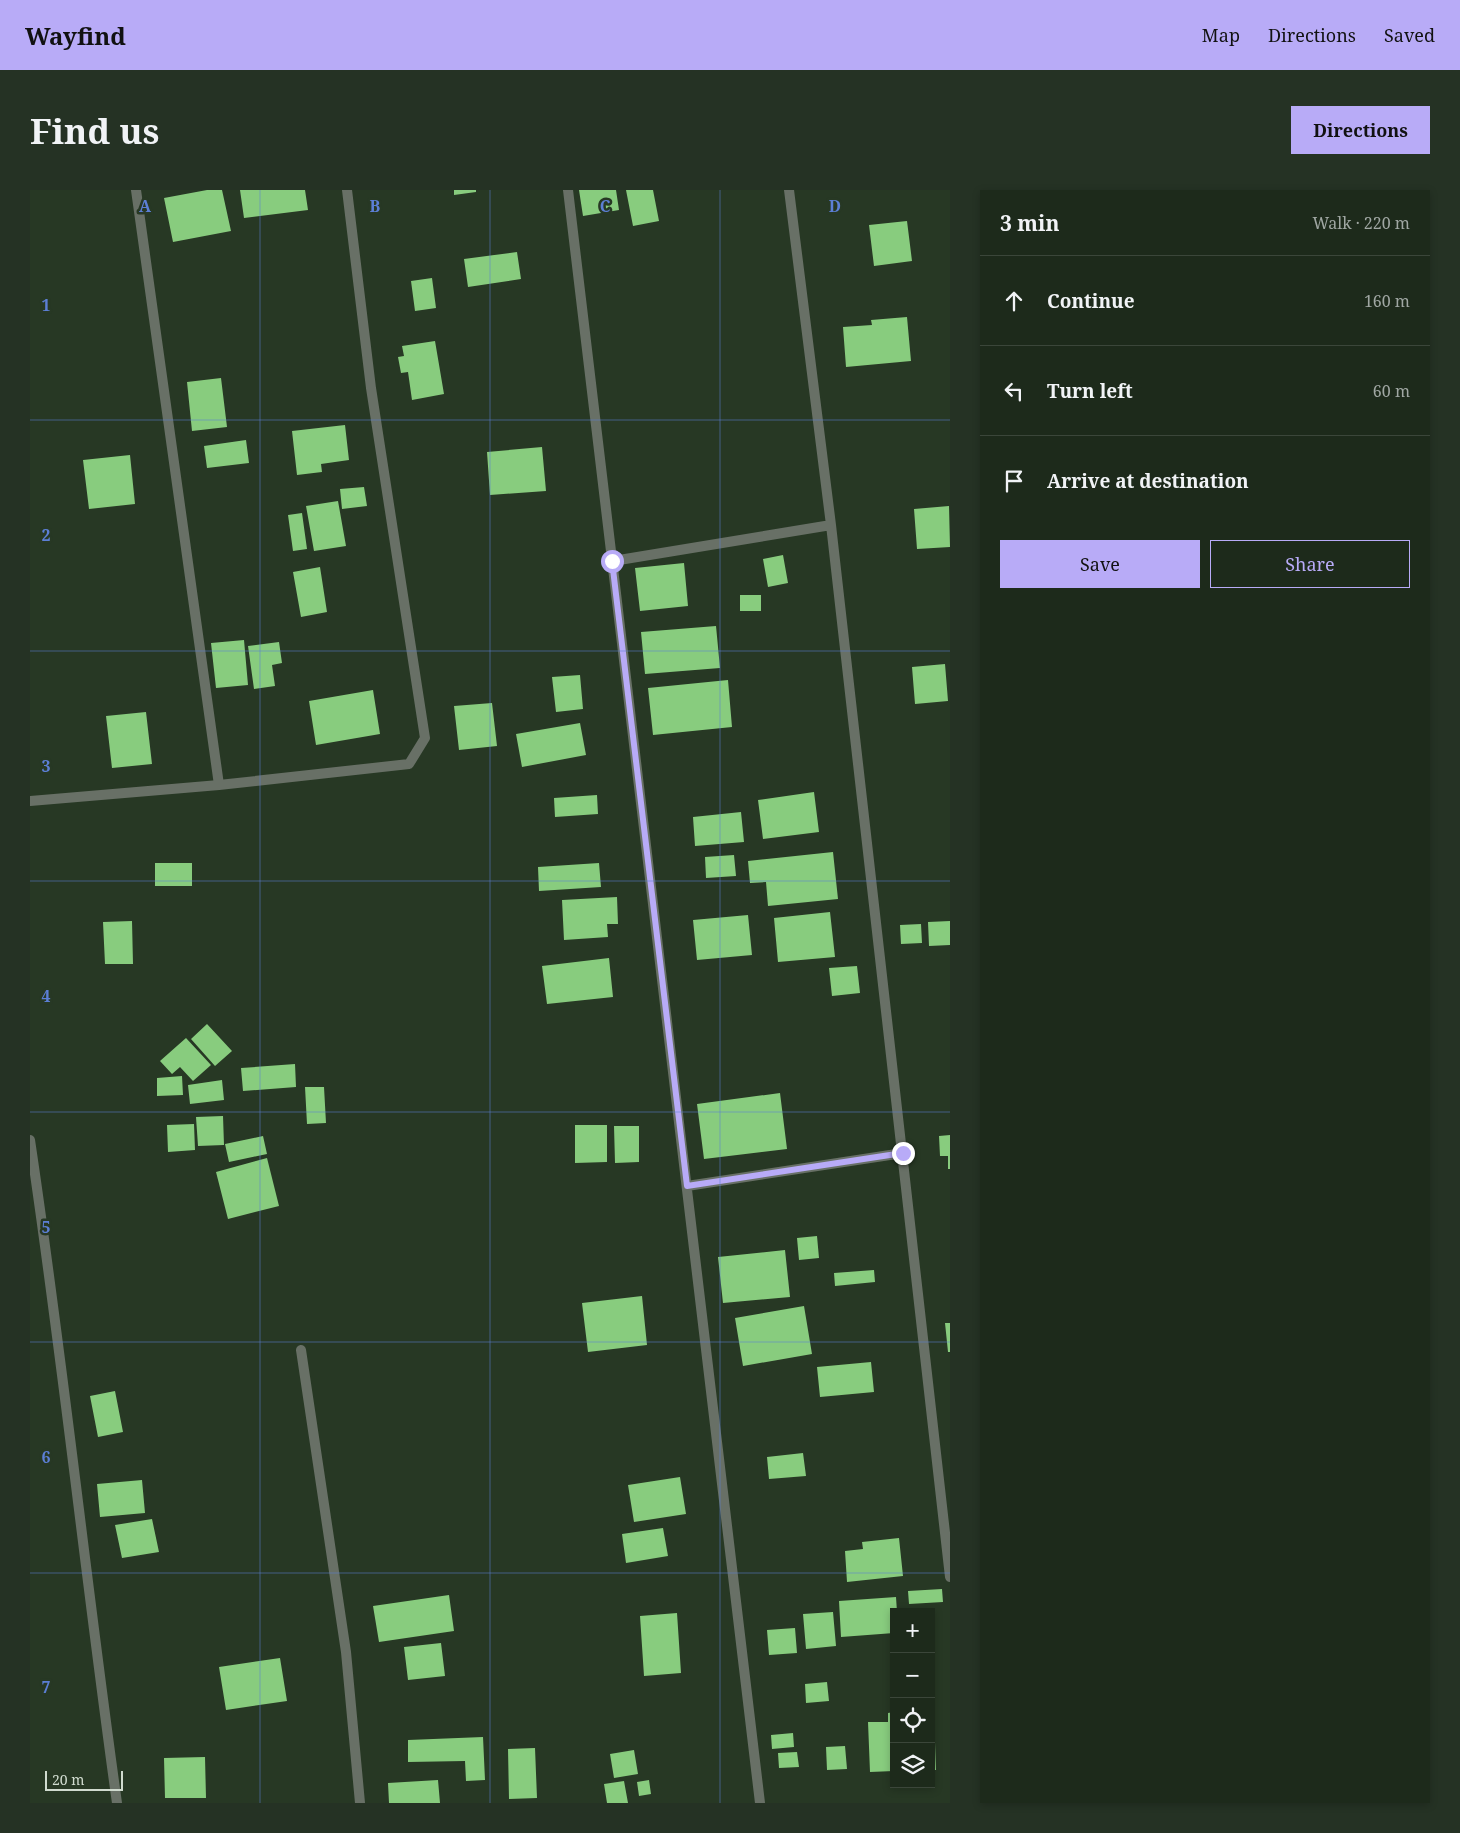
<!DOCTYPE html>
<meta charset="utf-8">
<style>
:root{--surface:#1d2a1b;--page:#253224;--text:#f1f3f6;--muted:#a0a7a3;--line:#3b463a;--accent:#b8abf7}
body{margin:0;font-family:"Noto Serif",serif;background:var(--page);color:var(--text)}
.controls{position:absolute;right:15px;bottom:15px;display:grid;overflow:hidden;border-radius:0px;box-shadow:0 2px 8px #0003}
.controls button{width:45px;height:45px;display:grid;place-items:center;padding:0;border:0;border-bottom:1px solid var(--line);background:var(--surface);color:var(--text);font:25px sans-serif}
.scale{position:absolute;left:15px;bottom:12px;width:78px;box-sizing:border-box;padding-left:5px;border:2px solid #d0dbcf;border-top:0;font-size:14px;line-height:18px;white-space:nowrap;color:#d0dbcf;-webkit-text-stroke:4px #273824;paint-order:stroke}
.stop{position:absolute;width:15px;height:15px;margin:-11px;border:4px solid #b8abf7;border-radius:50%;background:#fff}
.stop.end{background:#b8abf7;border-color:#fff;box-shadow:0 1px 5px #0008}
.list{margin:0;padding:0;list-style:none}
h2{display:flex;justify-content:space-between;align-items:center;height:65px;margin:0;padding:0 20px;font-size:21px}
h2 small{font-size:16px;font-weight:400;color:var(--muted)}
.list li{display:grid;grid-template-columns:32px 1fr auto;gap:15px;align-items:center;box-sizing:border-box;height:90px;padding:0 20px;border-top:1px solid var(--line)}
.list b{display:block;font-size:19px;white-space:nowrap}
.list em{font-size:16px;font-style:normal;color:var(--muted)}
.actions{display:flex;gap:10px;padding:15px 20px}
.actions a{flex:1;padding:11px 0;border:1px solid var(--accent);border-radius:0px;text-align:center;font-size:18px;color:var(--accent)}
.actions .main{background:var(--accent);color:#111}
.icon{flex:none;width:28px;height:28px;fill:none;stroke:currentColor;stroke-width:2;stroke-linecap:round;stroke-linejoin:round}
.map{position:relative;flex:none;width:920px;height:1613px;overflow:hidden;border-radius:0px}
header{display:flex;align-items:center;gap:30px;box-sizing:border-box;height:70px;padding:0 25px;background:var(--accent);color:#111}
header strong{font-size:24px}
nav{display:flex;gap:28px;margin-inline-start:auto;font-size:18px}
.intro{display:flex;align-items:center;justify-content:space-between;box-sizing:border-box;height:120px;padding:0 30px}
h1{margin:0;font-size:35px}
.button{padding:12px 22px;border-radius:0px;background:var(--accent);color:#111;font-size:18px;font-weight:700}
main{display:flex;gap:30px;padding:0 30px}
aside{flex:1;background:var(--surface);border-radius:0px;box-shadow:0 2px 8px #0003}
.map>svg:first-child{display:block}
</style>
<header>
<strong>Wayfind</strong>
<nav><a>Map</a><a>Directions</a><a>Saved</a></nav>
</header>
<div class="intro"><h1>Find us</h1><a class="button">Directions</a></div>
<main>
<div class="map">
<svg width="920" height="1613" viewBox="0 0 920 1613">
<rect width="100%" height="100%" fill="#273824"/>
<path fill="#88cc7e" d="M177,0h15l9,41 -58,11 -9,-44z
M210,0h65l3,20 -64,8z
M424,0h22v2l-22,3z
M549,0h37l3,20 -36,6z
M596,0h27l6,31 -26,5z
M877,31l5,40 -38,5 -5,-41z
M487,62l4,27 -53,8 -4,-28z
M402,88l4,30 -21,3 -4,-30z
M877,127l4,44 -65,6 -3,-40 29,-2 -1,-5z
M405,151l9,53 -32,6 -4,-28 -7,1 -3,-16 6,-1 -2,-10z
M191,188l6,49 -35,4 -5,-49z
M315,235l4,35 -28,4 1,8 -25,3 -5,-44z
M216,250l3,23 -42,5 -3,-22z
M512,257l4,44 -56,4 -3,-43z
M100,265l5,49 -46,5 -6,-49z
M334,297l3,19 -25,3 -2,-20z
M308,311l8,45 -32,5 -8,-45z
M919,316l1,41 -33,2 -3,-40z
M272,323l5,36 -14,2 -5,-36z
M753,365l5,28 -20,4 -5,-28z
M654,373l4,43 -48,5 -5,-43z
M290,377l7,45 -26,5 -8,-45z
M710,405h21v16h-21z
M686,436l4,42 -75,6 -4,-42z
M214,450l4,45 -32,3 -5,-45z
M249,452l3,21 -10,2 3,21 -21,3 -6,-43z
M915,474l3,37 -33,3 -3,-37z
M550,485l3,34 -27,3 -4,-35z
M698,490l4,47 -79,8 -5,-47z
M343,500l7,44 -64,11 -7,-44z
M462,513l5,43 -38,4 -5,-44z
M116,522l6,52 -40,4 -6,-52z
M550,533l6,32 -64,12 -6,-33z
M784,602l5,40 -56,7 -5,-39z
M567,605l1,19 -43,3 -1,-19z
M711,622l3,30 -49,4 -2,-29z
M803,662l5,47 -70,7 -2,-24 -16,1 -2,-22z
M704,665l2,21 -30,2 -1,-21z
M125,673h37v23h-37z
M569,673l2,24 -62,4 -1,-24z
M587,707l1,27h-11l1,13 -44,3 -2,-40z
M800,722l5,45 -57,5 -4,-44z
M718,725l4,40 -55,5 -4,-40z
M102,731l1,43h-28l-2,-42z
M920,731v24l-21,1 -1,-24z
M891,734l1,19 -21,1 -1,-19z
M579,768l4,39 -66,7 -5,-38z
M827,776l3,27 -28,3 -3,-28z
M177,834l25,27 -17,15 -24,-27z
M156,848l25,27 -18,16 -13,-14 -8,7 -12,-13z
M265,874l1,23 -53,4 -2,-23z
M152,886l1,19 -26,1v-18z
M192,890l2,20 -34,4 -2,-19z
M275,897h19l2,36 -19,1z
M750,903l7,56 -83,10 -7,-55z
M193,926l1,29 -26,1 -2,-29z
M164,934l1,26 -27,2 -1,-27z
M545,935h32v37l-32,1z
M584,936h25v36l-24,1z
M920,945v34h-2v-13h-8l-1,-20z
M233,946l4,18 -38,8 -4,-18z
M237,968l12,48 -51,13 -12,-47z
M787,1046l2,22 -20,2 -2,-22z
M755,1060l5,47 -67,6 -5,-46z
M844,1080l1,12 -40,4 -1,-13z
M612,1106l5,49 -59,7 -6,-49z
M774,1116l8,48 -69,12 -8,-48z
M915,1133h5v29h-2z
M841,1172l3,30 -54,5 -3,-30z
M85,1201l8,41 -25,5 -8,-41z
M773,1263l3,23 -37,3 -2,-22z
M650,1287l6,37 -52,8 -6,-37z
M112,1290l3,33 -45,4 -3,-33z
M122,1329l7,33 -37,6 -7,-33z
M633,1338l5,28 -42,7 -4,-29z
M869,1348l4,38 -56,6 -2,-31 18,-2 -1,-7z
M912,1399l1,13 -34,2 -1,-13z
M419,1405l5,36 -75,11 -6,-36z
M866,1407l1,15h-3v21l-53,4 -2,-36z
M803,1422l3,34 -30,3 -3,-35z
M647,1423l4,60 -37,3 -4,-60z
M765,1438l2,25 -28,2 -2,-25z
M411,1453l4,33 -37,4 -4,-33z
M250,1468l7,43 -61,9 -7,-43z
M797,1492l2,19 -23,2 -1,-19z
M864,1522v59l-24,1 -2,-50h20v-9z
M901,1525h3l2,55h-5z
M763,1543l1,14 -22,2 -1,-14z
M453,1547l2,43 -19,1 -1,-20 -57,1v-22z
M815,1556l2,23 -20,1 -1,-23z
M505,1558l2,50 -28,1 -1,-50z
M604,1560l4,24 -24,4 -4,-24z
M767,1562l2,15 -20,1 -1,-15z
M175,1567l1,41h-41l-1,-40z
M408,1590l2,23h-51l-1,-20z
M619,1590l2,14 -12,2 -2,-14z
M594,1591l4,22h-21l-3,-19z"/>
<g fill="none" stroke-linecap="round" stroke-linejoin="round">
<path stroke="#687066" stroke-width="10" d="M106,0l83,595
M538,0l192,1613
M759,0l42,335 119,1052
M583,371l218,-36
M0,611l189,-16 190,-21 16,-26 -54,-350 -24,-198
M0,950c33,221 56,442 87,663
M657,996l216,-33
M271,1160l45,302 14,151"/>
</g>
<g fill="none" stroke-linecap="round" stroke-linejoin="round">
<path stroke="#b8abf7" stroke-width="6" d="M582,371l75,625 216,-33"/>
</g>
<path fill="none" stroke="#5c7fd5" stroke-width="1" stroke-opacity="0.55" d="M230,0v1613M460,0v1613M690,0v1613M0,230h920M0,461h920M0,691h920M0,922h920M0,1152h920M0,1383h920"/>
<g font-size="16" text-anchor="middle" font-weight="bold" fill="#5c7fd5" stroke="#273824" stroke-width="5" stroke-linejoin="round" paint-order="stroke">
<text x="115" y="22">A</text>
<text x="345" y="22">B</text>
<text x="575" y="22">C</text>
<text x="805" y="22">D</text>
<text x="16" y="121">1</text>
<text x="16" y="351">2</text>
<text x="16" y="582">3</text>
<text x="16" y="812">4</text>
<text x="16" y="1043">5</text>
<text x="16" y="1273">6</text>
<text x="16" y="1503">7</text>
</g>
</svg>
<div class="controls">
<button>+</button>
<button>−</button>
<button><svg class="icon" aria-label="locate" viewBox="0 0 24 24"><circle cx="12" cy="12" r="6"/><path d="M12 2v4M12 18v4M2 12h4M18 12h4"/></svg></button>
<button><svg class="icon" aria-label="layers" viewBox="0 0 24 24"><path d="M12 4l9 5-9 5-9-5zM3 14l9 5 9-5"/></svg></button>
</div>
<div class="scale">20 m</div>
<div class="stop" style="left:582px;top:371px"></div>
<div class="stop end" style="left:873px;top:963px"></div>
</div>
<aside>
<h2>3 min<small>Walk · 220 m</small></h2>
<ul class="list">
<li><svg class="icon" aria-label="ahead" viewBox="0 0 24 24"><path d="M12 20V5M6 11l6-6 6 6"/></svg><div><b>Continue</b></div><em>160 m</em></li>
<li><svg class="icon" aria-label="left" viewBox="0 0 24 24"><path d="M17 20v-9H6M10 6l-5 5 5 5"/></svg><div><b>Turn left</b></div><em>60 m</em></li>
<li><svg class="icon" aria-label="arrive" viewBox="0 0 24 24"><path d="M6 21V4h12l-3 4 3 4H6"/></svg><div><b>Arrive at destination</b></div></li>
</ul>
<div class="actions"><a class="main">Save</a><a>Share</a></div>
</aside>
</main>
